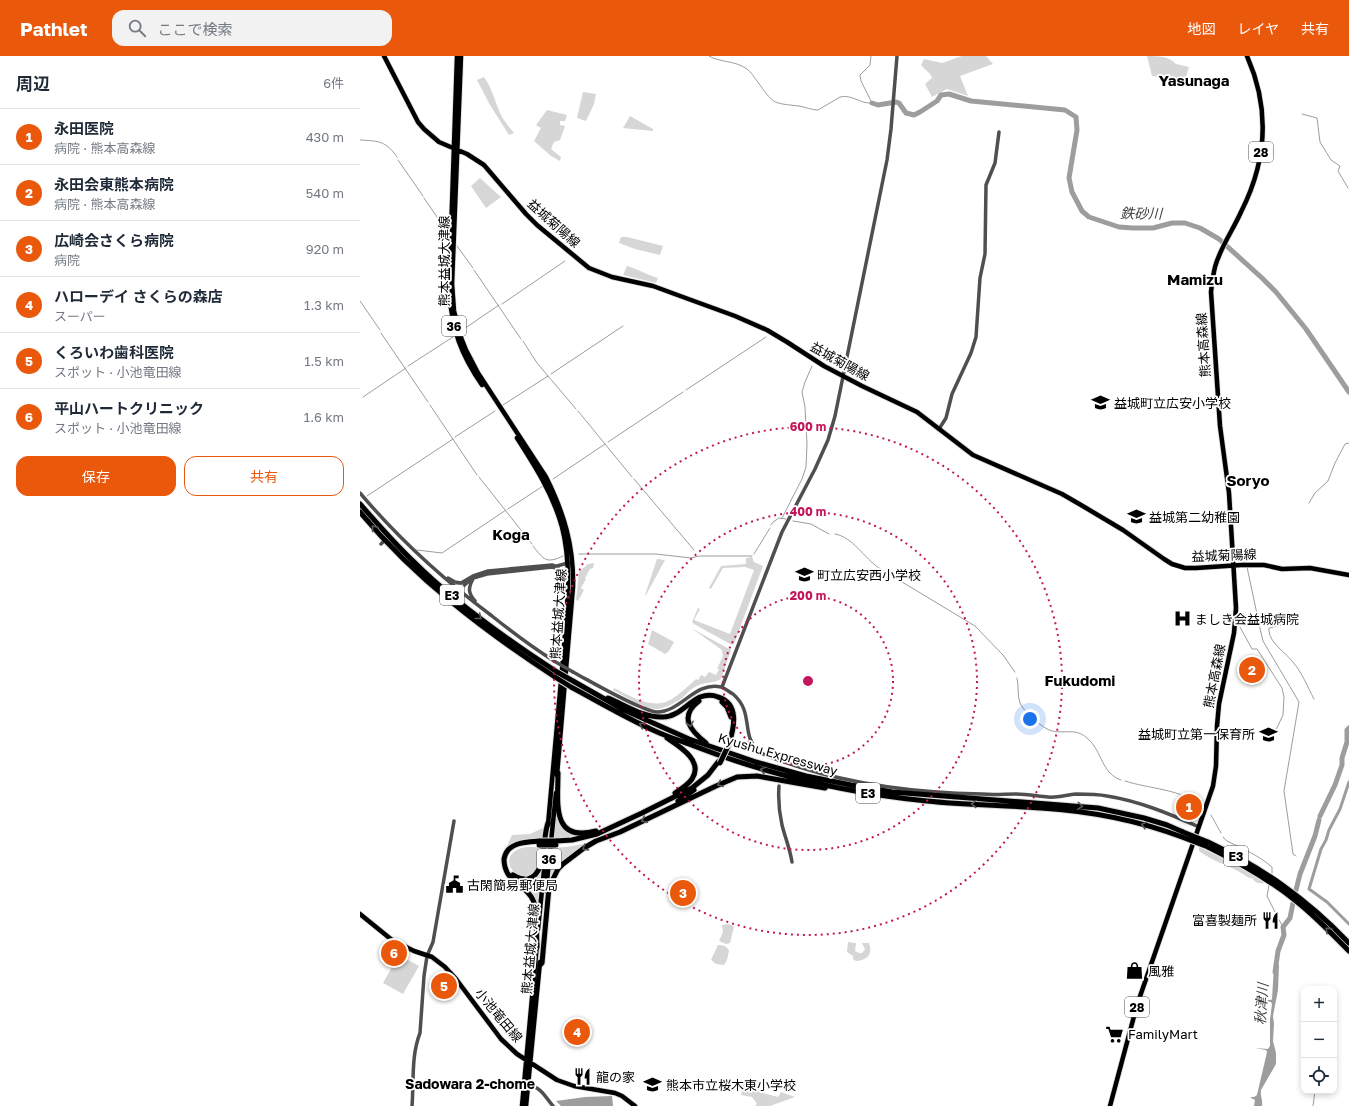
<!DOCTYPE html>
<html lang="ja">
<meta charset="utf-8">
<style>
:root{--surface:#fff;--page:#f2f2f3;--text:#1f2937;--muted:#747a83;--line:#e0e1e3;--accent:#ea580c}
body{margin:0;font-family:"Golos Text","Noto Sans JP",sans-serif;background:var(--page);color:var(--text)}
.controls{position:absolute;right:12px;bottom:12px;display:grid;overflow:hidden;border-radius:8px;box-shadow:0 2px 6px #0003}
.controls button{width:36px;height:36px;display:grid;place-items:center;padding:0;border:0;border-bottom:1px solid var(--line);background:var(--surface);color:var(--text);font:20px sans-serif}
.you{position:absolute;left:670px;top:663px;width:14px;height:14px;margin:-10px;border:3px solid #fff;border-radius:50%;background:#1a73e8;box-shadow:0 0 0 6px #1a73e833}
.badge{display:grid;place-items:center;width:26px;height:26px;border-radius:50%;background:var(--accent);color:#fff;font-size:13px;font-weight:700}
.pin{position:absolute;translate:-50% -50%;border:2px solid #fff;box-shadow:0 1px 4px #0006}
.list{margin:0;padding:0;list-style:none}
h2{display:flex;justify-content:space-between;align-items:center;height:52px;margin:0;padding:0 16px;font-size:17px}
h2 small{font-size:13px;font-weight:400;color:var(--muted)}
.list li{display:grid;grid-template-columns:26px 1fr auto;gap:12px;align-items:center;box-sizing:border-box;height:56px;padding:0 16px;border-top:1px solid var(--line)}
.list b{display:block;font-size:15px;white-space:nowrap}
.list p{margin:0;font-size:13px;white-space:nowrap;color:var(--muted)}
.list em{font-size:13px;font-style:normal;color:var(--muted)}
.actions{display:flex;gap:8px;padding:12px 16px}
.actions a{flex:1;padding:9px 0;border:1px solid var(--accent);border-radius:12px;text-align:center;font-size:14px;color:var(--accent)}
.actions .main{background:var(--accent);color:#fff}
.icon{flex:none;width:22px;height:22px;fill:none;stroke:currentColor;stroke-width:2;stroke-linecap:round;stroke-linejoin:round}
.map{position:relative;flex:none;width:989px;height:1050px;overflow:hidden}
header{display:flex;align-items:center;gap:24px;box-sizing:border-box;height:56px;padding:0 20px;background:var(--accent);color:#fff}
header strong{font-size:19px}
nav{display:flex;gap:22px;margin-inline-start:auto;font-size:14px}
.search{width:280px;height:36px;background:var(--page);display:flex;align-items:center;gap:10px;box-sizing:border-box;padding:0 14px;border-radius:12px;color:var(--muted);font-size:15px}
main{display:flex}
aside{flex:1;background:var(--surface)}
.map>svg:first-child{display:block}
</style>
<header>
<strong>Pathlet</strong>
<div class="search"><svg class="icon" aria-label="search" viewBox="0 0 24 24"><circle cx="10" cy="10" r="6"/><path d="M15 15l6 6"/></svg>ここで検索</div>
<nav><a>地図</a><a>レイヤ</a><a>共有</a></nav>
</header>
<main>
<aside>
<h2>周辺<small>6件</small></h2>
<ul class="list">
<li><span class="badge">1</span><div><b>永田医院</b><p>病院 · 熊本高森線</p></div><em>430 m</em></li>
<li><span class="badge">2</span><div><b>永田会東熊本病院</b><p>病院 · 熊本高森線</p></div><em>540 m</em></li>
<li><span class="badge">3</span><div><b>広崎会さくら病院</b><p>病院</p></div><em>920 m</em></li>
<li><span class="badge">4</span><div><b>ハローデイ さくらの森店</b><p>スーパー</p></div><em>1.3 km</em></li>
<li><span class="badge">5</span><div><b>くろいわ歯科医院</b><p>スポット · 小池竜田線</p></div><em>1.5 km</em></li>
<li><span class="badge">6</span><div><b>平山ハートクリニック</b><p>スポット · 小池竜田線</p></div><em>1.6 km</em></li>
</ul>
<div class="actions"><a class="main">保存</a><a>共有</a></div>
</aside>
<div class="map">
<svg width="989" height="1050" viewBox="0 0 989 1050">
<rect width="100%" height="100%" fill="#fff"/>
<path fill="#d6d6d6" d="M602,0h24l7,8 -33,12 8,20 -21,-7 -15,8 -7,-13 7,-6c-1,-5 -7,-8 -11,-13l3,-6 18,4z
M787,0c11,0 22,0 29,8l13,3 -4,13 -5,-1 -3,4 -16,-6 -9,-1z
M124,21c8,11 11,25 17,38 3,6 8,12 13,18l-5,2 -19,-30 -13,-25z
M223,36l13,2 -2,10 -8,17 -9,-3z
M187,54l20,5 -2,6h-5v4l5,1 -5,14 -6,2 -3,7 10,8 -1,4 -9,-5 -17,-15 7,-13 -5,-3z
M270,60l23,13v2l-30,-3z
M120,122l21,19 -15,11 -15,-22z
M261,181h6l36,9 -3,9 -25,-6 -16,-6z
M267,210c11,3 20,9 31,12l-2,5 -33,-8z
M392,501l2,5 9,4 -29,78 -2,1 -38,-21 -2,-2 6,-14 2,1 -6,11 36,14 24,-64 -9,-3 -22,1 -12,21 -2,-1 12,-22 25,-2v-6z
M297,503l8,1 -19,35h-1z
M234,507l-1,5 -3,1 -5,9 1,1 -5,9 3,2 -6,11 -2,-1 3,-28 9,-8z
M331,572l40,22 -10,29c-7,5 -18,2 -26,8 -6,3 -9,8 -14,12 -7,4 -15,9 -23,10 -13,1 -33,-13 -45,-19l1,-2c17,8 39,23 58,11 8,-5 16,-13 24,-20l2,1 3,-5 4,2 4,-5 7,3 3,-6h-2l6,-13 -1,-4v-2z
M292,574l22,12 -5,9 -4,3 -17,-10z
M195,751c3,10 5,22 15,27 4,1 9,1 13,3l-31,4z
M183,772l-1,12 -28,3 -12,20 -1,-1 2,-7 9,-20 18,-1z
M229,787l-17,12 -24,30 3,-37 15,-1z
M166,791h15c0,5 0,11 -2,16 -13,36 -52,-9 -13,-16z
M839,791l33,16 33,20c-5,1 -10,0 -13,-5h-3c-15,-12 -35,-15 -50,-27z
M181,814l-3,36 -2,1 -22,-30h22z
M368,868l4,1 2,2 -4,16 -4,1 -7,-3 4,-9 -1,-7z
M488,886l8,1 -1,8 4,2h3l3,-4 -3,-6h7c4,12 -2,17 -13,18l-3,-2v-3l-6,-4z
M358,889c5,0 9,1 11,6l-2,9 -3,5 -8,-1 -5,-4z
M39,899l20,11 -16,28 -20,-11z
M388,1026v7l30,8 3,-5 14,5 -25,9h-15l2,-2 -5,-7 -11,-2 2,-11z"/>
<path fill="#9d9d9d" d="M919,909l-1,25 -5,26 1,8 -1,17 3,12v11l-15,26c-1,6 2,10 1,16h-8l1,-6 -4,-2v-1h3l3,-2 10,-43 -1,-2 -11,-2 13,1 2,-3v-26l2,-16 -1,-2h-4v-2h4l1,-1 2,-33z
M252,1040l1,10h-52l-5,-5 29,-4z"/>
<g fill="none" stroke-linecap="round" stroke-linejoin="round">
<path stroke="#9d9d9d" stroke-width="1" d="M349,0c12,7 25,4 38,13 4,3 7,8 10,12 17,23 14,22 42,25 6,1 13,4 19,4l22,-13c12,-3 20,7 32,6l-11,-22 -1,-6 10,-10 1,-9
M942,58l15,4 3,24 11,18 9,6 -2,5 10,17
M0,84c19,1 26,1 37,17
M38,104l25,36
M64,142l22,32
M97,190l16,22
M114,214l47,69
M0,245l20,29
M142,248l63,-43
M101,275l38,-26
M21,277l47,69
M163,285l14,22 39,46
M48,310l45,-29
M191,318l72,-48
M326,334l80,-53
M3,341l43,-29
M70,349l47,70
M143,349l45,-29
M218,355l54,66
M95,381l40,-26
M248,386l75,-50
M119,421l53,67
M193,423l52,-35
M274,423l60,71
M7,440l86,-57
M949,447l6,-10 13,-12 7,-18 10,-19 4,-1
M148,453l35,-23
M422,462l20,-39 4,-12 1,-23 -2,-37 -3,-15 3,-10 7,-16
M433,465l18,3 18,10
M411,469l2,-3 6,-4 7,1
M475,478c18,3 29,24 44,34l96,58 28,29 12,17
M173,490c11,14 13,18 30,10
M57,494l25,3 64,-43
M219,498h77l35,4 8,-2h53
M394,498l16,-26
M885,506v-2l2,-8
M887,511l10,47
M919,556l2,13 -12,3c-1,14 15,23 23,33 10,11 15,25 22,38
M897,560l6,25 36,61 -15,89 9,63 3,2
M880,571l12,22h5l25,39 2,9 -1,18 -8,17
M657,622c2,8 0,17 3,25 3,8 23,26 32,28 14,3 25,-4 37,9 13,12 13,34 32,40
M765,725c25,8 55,8 76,24
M851,759l10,18
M863,781l4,4c16,8 31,14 45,26v6
M909,829l-2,11 8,16
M917,860l6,11
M953,1050l2,-15"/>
<path stroke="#9d9d9d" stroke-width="3" d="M989,726l-9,27 -11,21 -3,10 -5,9 -12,40 18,13 22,22"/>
<path stroke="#9d9d9d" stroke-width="5" d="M512,47l6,2 18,-3 3,1 7,10 8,2 6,-3 17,-11 4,-6 8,-1 22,7 94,9 11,7 1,13 -8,48 3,14 10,19 7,6 30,10 14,1h20l19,-5h13l15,5 19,11 43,39 14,14 30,37 43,63
M960,760l15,-31 7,-20v-7l5,-16v-12l2,-2
M936,834l4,-16 15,-38 4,-16
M915,916l3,-21 6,-16 -1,-8 7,-9 3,-15"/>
<defs>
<path id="major" d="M24,0l34,66 6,7 15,13 28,12 17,11 42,49 11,11 52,43 23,9 41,9 19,7 63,23 32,14 20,12 37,24 38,20 55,26 56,43 89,39 19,11 42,25 41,29 8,5 13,4h11l45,-3h23l18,4 28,-1 39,7
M97,0l-8,237c4,38 11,60 33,92
M101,0l-9,228 2,27 6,24 6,15 12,23 68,104c18,36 28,69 27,110l-16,188
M157,382c18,28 36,56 45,89 11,43 4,88 1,132 -5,56 -10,111 -15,166
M186,835l10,-98
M0,858l32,26 22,11 18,6 13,10 11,12 45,60 16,15 40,26 17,6 41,7 7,3 13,10
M178,873l8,-78
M162,1050l15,-162
M166,1050l14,-144
M750,1050l27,-101 76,-219 3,-20 1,-40 2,-22 15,-71 2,-25 -7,-115 -9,-67 -9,-134c1,-8 2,-17 4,-25 5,-19 18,-37 26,-55 26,-51 29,-104 6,-156"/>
<path id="highway" d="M0,448c17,19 33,38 52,56 42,42 94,79 145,112
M0,456c55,66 123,118 195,165
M213,625l51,29 65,29 67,23 50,14 45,9 41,7 206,16 46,10 23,7 16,7
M211,631c28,15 55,31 84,44 13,6 26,10 39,15 75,29 153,47 233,55 38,4 76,4 114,7 48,3 96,12 141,29
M248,642c17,7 36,20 55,19 15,0 24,-14 37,-20 6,-2 13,-2 18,0 22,7 16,31 11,47
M339,645c-21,16 -8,30 7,42
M362,646l5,5 4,10
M307,682c12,8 37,23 25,41 -4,6 -11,10 -17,14
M198,717c0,30 -7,70 38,58
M318,745l16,-11
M196,785l16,-1 25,-6 45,-21 50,-25 16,-13 10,-13
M848,786c55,26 99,57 141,101
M848,791c30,15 61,32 88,54 19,15 36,33 53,50
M153,819c5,3 9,5 15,4 19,-5 14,-41 20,-56
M177,891c-1,-13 1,-36 -4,-47 -5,-12 -18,-16 -25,-26 -3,-5 -4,-10 -4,-15 3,-17 22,-17 36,-18
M180,909l2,-2 7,-76 9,-18 5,-5 21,-16 12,-7 24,-9 96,-46 21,-9 20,-1 68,12"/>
</defs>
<use href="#major" stroke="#dbdbdb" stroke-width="6"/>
<use href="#highway" stroke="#dbdbdb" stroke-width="7"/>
<path stroke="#4f4f4f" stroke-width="3.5" d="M579,373l7,-11 6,-24 19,-41 5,-16 4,-59 5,-24 1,-69 9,-22 4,-31
M0,437c39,46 84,87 132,123 20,16 40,31 62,45
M21,488l2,-2
M193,511l15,-4
M88,522l7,4 6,1 12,-7 15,-5 64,-6 3,1
M110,523l17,-5 65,-7c9,2 13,5 15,14
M113,523c-5,9 -5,14 2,22
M99,534l10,-9
M213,616c22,12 44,25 68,35 5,2 11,5 16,5 24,0 38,-31 64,-25 4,1 8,5 12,7 21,18 8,39 24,56 7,7 32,13 42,17 57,18 122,26 183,27 11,1 23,0 34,0 11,0 21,2 32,3 9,1 18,-2 28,-3 9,0 21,0 31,2 32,5 63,18 92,31
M362,631l60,-155 33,-63 13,-29 7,-24 52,-256 4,-31 6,-73
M419,730c-1,14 0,26 3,39 3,12 8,24 10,37
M168,1030c12,-1 18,12 25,20
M52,1050c2,-25 -1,-50 8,-73l4,-57 3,-20 6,-14 21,-121"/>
<use href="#major" stroke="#000" stroke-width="4.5"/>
<use href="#highway" stroke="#000" stroke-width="5"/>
<defs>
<path id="highway-bridge" d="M197,616l16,9
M195,621l16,10
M360,707l9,-19
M823,776l25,10
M822,781l26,10
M180,785h16
M179,789h17"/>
</defs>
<use href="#highway-bridge" stroke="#dbdbdb" stroke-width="7" stroke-linecap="butt"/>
<path stroke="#4f4f4f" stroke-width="3.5" d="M194,605l19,11"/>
<use href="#highway-bridge" stroke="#000" stroke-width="5"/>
</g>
<defs><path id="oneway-chevron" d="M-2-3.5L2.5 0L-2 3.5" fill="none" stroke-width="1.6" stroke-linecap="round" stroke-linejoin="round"/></defs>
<g stroke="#595959">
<use href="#oneway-chevron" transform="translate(14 472) rotate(-130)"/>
<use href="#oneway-chevron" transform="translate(119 561) rotate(39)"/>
<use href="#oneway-chevron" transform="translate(330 668) rotate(78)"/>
<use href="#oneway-chevron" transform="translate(282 669) rotate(-154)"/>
<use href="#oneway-chevron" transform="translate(403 714) rotate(-165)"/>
<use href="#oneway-chevron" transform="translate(360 728) rotate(156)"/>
<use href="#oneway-chevron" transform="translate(614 748) rotate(-177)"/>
<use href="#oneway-chevron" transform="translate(720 750) rotate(5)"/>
<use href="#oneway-chevron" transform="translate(284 764) rotate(154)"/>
<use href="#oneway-chevron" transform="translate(784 769) rotate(-165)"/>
<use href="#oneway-chevron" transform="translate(225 792) rotate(148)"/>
<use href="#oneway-chevron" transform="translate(968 874) rotate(-136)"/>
</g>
<g fill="none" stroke="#c2185b" stroke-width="2" stroke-dasharray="2 4">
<circle cx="448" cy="625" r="85"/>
<circle cx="448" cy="625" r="169"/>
<circle cx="448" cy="625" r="254"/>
</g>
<defs>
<symbol id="school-bare" viewBox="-9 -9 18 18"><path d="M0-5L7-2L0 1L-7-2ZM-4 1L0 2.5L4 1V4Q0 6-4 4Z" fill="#000" stroke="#fff" stroke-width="2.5" paint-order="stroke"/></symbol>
<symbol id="hospital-bare" viewBox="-9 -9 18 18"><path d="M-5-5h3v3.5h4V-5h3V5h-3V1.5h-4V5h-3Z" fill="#000" stroke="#fff" stroke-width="2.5" paint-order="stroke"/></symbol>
<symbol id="civic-bare" viewBox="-9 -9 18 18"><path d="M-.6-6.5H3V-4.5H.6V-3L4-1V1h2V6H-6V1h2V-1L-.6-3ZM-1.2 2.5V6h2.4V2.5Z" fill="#000" stroke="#fff" stroke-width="2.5" paint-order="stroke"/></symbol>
<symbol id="restaurant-bare" viewBox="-9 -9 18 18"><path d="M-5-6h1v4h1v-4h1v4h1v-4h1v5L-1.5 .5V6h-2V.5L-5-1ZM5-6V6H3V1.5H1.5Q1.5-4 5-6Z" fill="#000" stroke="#fff" stroke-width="2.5" paint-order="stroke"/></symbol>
<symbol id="shop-bare" viewBox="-9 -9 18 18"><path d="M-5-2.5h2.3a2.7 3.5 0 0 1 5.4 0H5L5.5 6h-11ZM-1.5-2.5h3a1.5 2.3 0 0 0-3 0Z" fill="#000" stroke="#fff" stroke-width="2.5" paint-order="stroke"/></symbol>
<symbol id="supermarket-bare" viewBox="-9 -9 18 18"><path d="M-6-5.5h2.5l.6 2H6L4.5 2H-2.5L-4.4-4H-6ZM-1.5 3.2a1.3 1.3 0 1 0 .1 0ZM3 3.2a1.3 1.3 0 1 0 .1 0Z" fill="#000" stroke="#fff" stroke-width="2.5" paint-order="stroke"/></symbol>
</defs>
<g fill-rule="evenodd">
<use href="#school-bare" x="728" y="334" width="25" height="25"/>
<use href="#school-bare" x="764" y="448" width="25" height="25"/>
<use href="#school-bare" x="432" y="506" width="25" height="25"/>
<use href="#hospital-bare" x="810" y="550" width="25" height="25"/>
<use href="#school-bare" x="896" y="666" width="25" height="25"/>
<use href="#civic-bare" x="82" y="816" width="25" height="25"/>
<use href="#restaurant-bare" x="898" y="852" width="25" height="25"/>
<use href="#shop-bare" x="762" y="902" width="25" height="25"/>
<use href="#supermarket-bare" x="742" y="966" width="25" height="25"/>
<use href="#restaurant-bare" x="210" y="1008" width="25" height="25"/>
<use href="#school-bare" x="280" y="1016" width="25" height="25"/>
</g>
<g text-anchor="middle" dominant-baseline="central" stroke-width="3.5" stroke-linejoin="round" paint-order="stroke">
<g fill="#fff" stroke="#4c4c4c" stroke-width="1">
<rect x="889" y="86" width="24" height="20" rx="3"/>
<rect x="82" y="260" width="24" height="20" rx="3"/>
<rect x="80" y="529" width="24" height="20" rx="3"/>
<rect x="496" y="727" width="24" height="20" rx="3"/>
<rect x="864" y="790" width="24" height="20" rx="3"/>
<rect x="177" y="793" width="24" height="20" rx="3"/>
<rect x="765" y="941" width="24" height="20" rx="3"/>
</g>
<g font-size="12" font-weight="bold" fill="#000">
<text x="901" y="96">28</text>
<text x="94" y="270">36</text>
<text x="92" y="539">E3</text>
<text x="508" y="737">E3</text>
<text x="876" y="800">E3</text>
<text x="189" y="803">36</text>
<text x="777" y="951">28</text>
</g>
<g font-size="13" fill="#000" stroke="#fff">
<text transform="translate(194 167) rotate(42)">益城菊陽線</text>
<text transform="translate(84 205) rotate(-90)">熊本益城大津線</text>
<text transform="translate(843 289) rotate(-94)">熊本高森線</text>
<text transform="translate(480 305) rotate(29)">益城菊陽線</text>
<text transform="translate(864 499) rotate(-2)">益城菊陽線</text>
<text transform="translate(198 558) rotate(-86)">熊本益城大津線</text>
<text transform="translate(854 620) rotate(-79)">熊本高森線</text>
<text transform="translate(418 698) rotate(16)">Kyushu Expressway</text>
<text transform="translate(170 893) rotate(-85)">熊本益城大津線</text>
<text transform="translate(139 959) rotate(50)">小池竜田線</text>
</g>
<g font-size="13" fill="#000" stroke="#fff" text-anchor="start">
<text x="754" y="347">益城町立広安小学校</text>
<text x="789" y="461">益城第二幼稚園</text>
<text x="457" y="519">町立広安西小学校</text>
<text x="835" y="563">ましき会益城病院</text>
<text x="895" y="678" text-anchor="end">益城町立第一保育所</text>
<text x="107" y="829">古閑簡易郵便局</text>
<text x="897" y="864" text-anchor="end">富喜製麺所</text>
<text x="788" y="915">風雅</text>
<text x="768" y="978">FamilyMart</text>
<text x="236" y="1021">龍の家</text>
<text x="306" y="1029">熊本市立桜木東小学校</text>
</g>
<g font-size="14" font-style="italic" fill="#3e3e3e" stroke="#fff">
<text transform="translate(781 157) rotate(1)">鉄砂川</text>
<text transform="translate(901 948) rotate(-86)">秋津川</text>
</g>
<g font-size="14" font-weight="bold" fill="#000" stroke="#fff">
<text x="110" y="1027">Sadowara 2-chome</text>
</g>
<g font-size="15" font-weight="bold" fill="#000" stroke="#fff">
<text x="834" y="24">Yasunaga</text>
<text x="835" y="223">Mamizu</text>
<text x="888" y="424">Soryo</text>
<text x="151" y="478">Koga</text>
<text x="720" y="624">Fukudomi</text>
</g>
</g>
<circle cx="448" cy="625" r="6" fill="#c2185b" stroke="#fff" stroke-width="2"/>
<g font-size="12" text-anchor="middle" font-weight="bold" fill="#c2185b" stroke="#fff" stroke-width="3.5" stroke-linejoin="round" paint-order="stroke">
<text x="448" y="375">600 m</text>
<text x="448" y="460">400 m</text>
<text x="448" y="544">200 m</text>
</g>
</svg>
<div class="controls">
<button>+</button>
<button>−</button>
<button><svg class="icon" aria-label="locate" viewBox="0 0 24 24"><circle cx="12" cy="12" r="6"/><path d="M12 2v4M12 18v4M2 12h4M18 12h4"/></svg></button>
</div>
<div class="you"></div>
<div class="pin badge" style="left:829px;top:751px">1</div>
<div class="pin badge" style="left:892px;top:614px">2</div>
<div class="pin badge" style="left:323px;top:837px">3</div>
<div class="pin badge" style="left:217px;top:976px">4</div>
<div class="pin badge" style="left:84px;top:930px">5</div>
<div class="pin badge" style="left:34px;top:897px">6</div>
</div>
</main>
